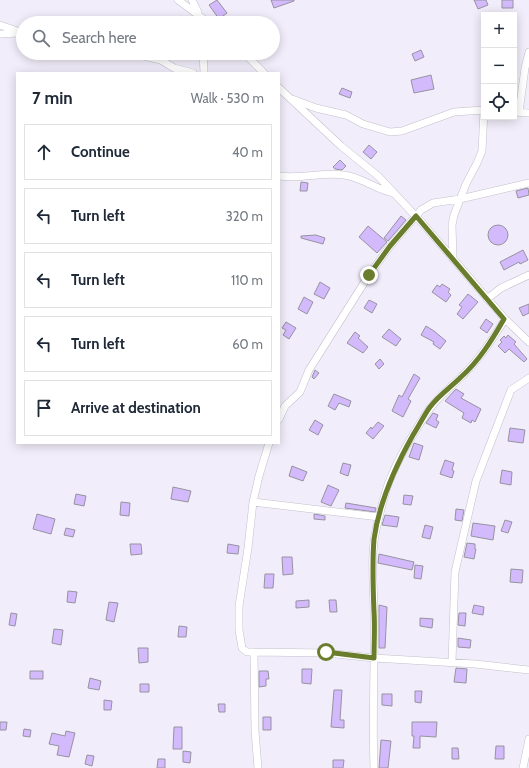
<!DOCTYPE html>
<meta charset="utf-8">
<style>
:root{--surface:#fff;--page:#f6f6f7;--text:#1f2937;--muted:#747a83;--line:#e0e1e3}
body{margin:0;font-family:Cabin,sans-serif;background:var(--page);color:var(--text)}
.controls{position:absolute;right:12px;top:12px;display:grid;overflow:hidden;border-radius:0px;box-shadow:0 2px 10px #0003}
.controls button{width:36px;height:36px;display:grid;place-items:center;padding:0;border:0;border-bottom:1px solid var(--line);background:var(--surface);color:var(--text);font:20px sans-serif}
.stop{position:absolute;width:12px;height:12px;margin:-9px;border:3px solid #6a7d2d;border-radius:50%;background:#fff}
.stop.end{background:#6a7d2d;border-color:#fff;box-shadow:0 1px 4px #0008}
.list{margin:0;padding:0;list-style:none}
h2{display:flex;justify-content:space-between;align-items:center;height:52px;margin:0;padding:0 16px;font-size:17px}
h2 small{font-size:13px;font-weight:400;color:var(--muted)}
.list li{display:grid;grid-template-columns:26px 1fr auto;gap:12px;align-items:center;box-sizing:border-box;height:56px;margin:0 8px 8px;padding:0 8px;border:1px solid var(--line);border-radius:0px}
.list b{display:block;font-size:15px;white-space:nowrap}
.list em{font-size:13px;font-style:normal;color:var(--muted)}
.icon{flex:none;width:22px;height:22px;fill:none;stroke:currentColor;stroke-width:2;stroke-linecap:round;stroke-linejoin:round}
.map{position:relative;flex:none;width:529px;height:768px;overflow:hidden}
.search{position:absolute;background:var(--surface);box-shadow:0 2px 10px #0003;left:16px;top:16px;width:264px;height:44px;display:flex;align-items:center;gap:10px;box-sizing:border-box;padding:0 14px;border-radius:22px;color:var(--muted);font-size:15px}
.panel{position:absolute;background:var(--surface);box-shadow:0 2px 10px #0003;left:16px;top:72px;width:264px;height:372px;border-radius:0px}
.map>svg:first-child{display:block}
</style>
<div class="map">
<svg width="529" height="768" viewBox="0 0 529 768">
<rect width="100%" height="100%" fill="#f1edfa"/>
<path fill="#d3bafc" stroke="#97939f" d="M217,0l10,13 -8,6 -10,-14z
M271,0h23v1l-20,7z
M474,0h12l2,5 -10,4z
M502,0h11v8h-11z
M421,50l3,7 -9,4 -3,-7z
M431,75l3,14 -20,4 -3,-13z
M342,88l10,4 -2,6 -11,-4z
M369,145l8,7 -6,7 -8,-7z
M340,160l6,6 -4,4 -7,-1 -2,-2z
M301,182l7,1 -1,8h-7z
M528,188l1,7 -11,3 -2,-7z
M401,216l5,4 -18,21 -4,-3z
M488 235a10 10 0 1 1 20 0a10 10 0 1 1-20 0Z
M368,226l19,16 -10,11 -18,-16z
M316,235l9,3 -2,6 -22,-6v-2z
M523,250l5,10 -8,4 -1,-2 -15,8 -4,-8z
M320,282l10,6 -6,11 -10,-5z
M442,284l8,5 -2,3 3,3 -5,7 -14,-10 5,-7 3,2z
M468,294l10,8 -15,17 -6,-5 5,-7 -3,-2z
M304,297l9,5 -6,12 -9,-5z
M369,300l8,4 -5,9 -8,-5z
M529,304v9l-6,3 -4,-8z
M486,319l7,5 -6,9 -7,-5z
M286,322l10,6 -7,11 -6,-4 3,-5 -4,-2z
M426,326l8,5 12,10 -6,8 -7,-5 1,-2 -13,-7z
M389,329l12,10 -5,7 -14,-9z
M355,332l5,4 -2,2 10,9 -5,6 -16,-10z
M508,335l8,7 -2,2 13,15 -3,3 -15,-13 -4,4 -7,-7 4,-4 -2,-2 4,-4 2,2z
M380,359l4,5 -5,5 -4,-5z
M315,370l4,3 -5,6 -2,-2z
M414,374l6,4 -12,21 3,2 -8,16 -11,-6 7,-16 3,2z
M456,389l8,5 -3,4 20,11 -6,13 -3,-2 -1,3 -9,-5 2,-5 -19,-12z
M334,394l17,7 -2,6 -10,-4 -4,7 -7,-4z
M433,413l5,2 -2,5 3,2 -3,6 -10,-5z
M315,420l8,5 -5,10 -9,-5z
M378,422l6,4 -11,13 -7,-6 5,-6 1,2z
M510,428l15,2 -2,13 -15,-2z
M414,443l9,3 -4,14 -10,-3z
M445,460l9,3 -2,7 2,1 -2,7 -12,-4z
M343,463l8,2 -3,11 -8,-3z
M292,466l15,6 -4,9 -14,-5z
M502,470l10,2 -1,13 -11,-2z
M328,485l11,5 -8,16 -10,-4z
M173,487l18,4 -3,11 -17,-3z
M76,494l10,2 -2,10 -10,-2z
M404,495l9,1 -2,9 -8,-1z
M121,502l9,1 -1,13 -9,-1z
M346,503l30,5 -1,4 -30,-4z
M456,509l8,1 -2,11 -7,-1z
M37,514l18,5 -4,15 -18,-5z
M314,514l11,2v4l-11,-1z
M385,515l14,2 -2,10 -15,-2z
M505,520l7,2 -4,11 -7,-2z
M473,523l22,3 -2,14 -22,-4z
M425,525l8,2 -3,12 -8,-2z
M66,528l9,2 -2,7 -9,-2z
M467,543l8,1v5h1l-2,10 -10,-2z
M130,544h11l1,10 -11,1z
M228,544l11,2 -1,8 -11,-1z
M379,554l35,8 -2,8 -34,-7z
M282,557h10l1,17 -10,1z
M415,565l8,1 -2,13 -7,-1z
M511,569l12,1 -1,13 -12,-1z
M265,574h9l-1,14h-9z
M68,591l9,1 -2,11 -8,-1z
M309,600v7l-13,1v-7z
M329,600h7l1,12h-7z
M109,602l9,1 -4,19 -8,-2z
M379,605l8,2 -2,41h-6z
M474,605l10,2 -1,8 -11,-2z
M11,613l6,1 -2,12 -6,-1z
M459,613h7l-1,13 -7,-1z
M420,618l13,1 -1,9 -12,-2z
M179,626l8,1 -1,10h-8z
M54,629l9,1 -2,15 -9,-2z
M458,638l13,2 -1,8 -12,-1z
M138,648h10v14l-9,1z
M456,668l11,1 -1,14 -12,-1z
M302,669h10l-1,15 -9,-1z
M30,671h13v8h-13z
M259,671h9l1,8h-3v7l-7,1z
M90,678l11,3 -2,9 -11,-2z
M140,684h9v8h-9z
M334,690h8l-2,30h4v8l-13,-1z
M415,691h7l-1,12 -6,-1z
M382,694h10v12l-10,-1z
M104,700l8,1 -1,9h-7z
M218,704h7v8h-6z
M263,717h8v13h-8z
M0,722h7l-1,8h-6z
M412,722h25l-1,15 -16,-1v12h-7l1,-12h-2z
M174,727h8v22h-9z
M24,729l7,1 -1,7 -7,-1z
M66,731l9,2 -6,24 -12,-2 2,-9 -10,-2 3,-11 13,3z
M381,740l10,1 -3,27h-9z
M496,746h8v13h-9z
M452,748h6l1,11h-7z
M183,751l8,1 -1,11 -7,-1z
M87,755l7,1 -2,10 -7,-2z
M158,759h7v9h-8z
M333,760h11l-1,8h-10z"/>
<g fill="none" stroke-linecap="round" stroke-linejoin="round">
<defs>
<path id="street" d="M178,0l31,23
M192,0l6,12
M0,25l23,8
M0,34l18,-1
M131,53l30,7 13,8 19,5
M203,53l1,20
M244,53l20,20
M279,88l62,58 37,30 46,49 81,94 24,23
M292,99l24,9 30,7 17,9 27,8 12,-1 52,-19 30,-2
M514,112l15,1
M519,112l6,-44 4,-16
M279,176c22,3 44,-4 65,-1 18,2 32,15 50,18
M453,259l-1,-34 2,-10 12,-31 11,-21 5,-12 2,-40
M487,299l14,-11 28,-13
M279,419l6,-13 15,-14 9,-22 60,-95 21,-29 31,-36 12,-7 27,-4 69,-16
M269,443l-10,33 -6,26 -5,46 -9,58v24l3,18 5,4h7l72,1 48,5 101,6 54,6
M253,502l126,15
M254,652l1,79 3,37
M452,662l3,-90 21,-91 35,-91 18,-12
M374,768c-2,-51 1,-103 0,-154 0,-28 -4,-57 2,-84 4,-17 8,-37 15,-53 9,-22 22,-43 35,-63 9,-15 23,-25 35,-37 18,-17 31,-37 44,-58
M523,768l6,-29"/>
</defs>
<use href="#street" stroke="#c4c0cc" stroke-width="8"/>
<use href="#street" stroke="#fff" stroke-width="7"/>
</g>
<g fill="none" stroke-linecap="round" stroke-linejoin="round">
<path stroke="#6a7d2d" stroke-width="5" d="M326,652l48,6c0,-16 1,-31 0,-46 -1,-24 -2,-48 0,-73 5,-36 21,-72 39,-104 6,-9 11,-20 17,-28 9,-12 21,-20 31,-30 18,-16 31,-37 43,-58l-88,-103 -26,30 -21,29"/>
</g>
</svg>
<div class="controls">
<button>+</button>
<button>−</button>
<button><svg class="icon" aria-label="locate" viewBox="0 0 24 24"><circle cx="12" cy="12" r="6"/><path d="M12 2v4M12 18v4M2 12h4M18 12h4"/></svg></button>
</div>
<div class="stop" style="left:326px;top:652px"></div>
<div class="stop end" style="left:369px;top:275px"></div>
<div class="search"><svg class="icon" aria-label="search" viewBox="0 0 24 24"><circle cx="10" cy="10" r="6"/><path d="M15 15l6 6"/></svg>Search here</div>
<section class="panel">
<h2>7 min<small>Walk · 530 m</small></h2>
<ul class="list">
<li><svg class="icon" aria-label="ahead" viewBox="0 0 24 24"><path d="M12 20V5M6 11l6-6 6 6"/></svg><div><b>Continue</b></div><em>40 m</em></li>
<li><svg class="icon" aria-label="left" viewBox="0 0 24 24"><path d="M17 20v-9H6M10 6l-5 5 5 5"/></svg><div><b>Turn left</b></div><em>320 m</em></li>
<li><svg class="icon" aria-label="left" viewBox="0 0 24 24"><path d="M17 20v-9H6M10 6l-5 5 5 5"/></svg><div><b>Turn left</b></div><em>110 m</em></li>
<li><svg class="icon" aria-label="left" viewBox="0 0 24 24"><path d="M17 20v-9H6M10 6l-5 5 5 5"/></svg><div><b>Turn left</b></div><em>60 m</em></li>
<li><svg class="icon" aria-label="arrive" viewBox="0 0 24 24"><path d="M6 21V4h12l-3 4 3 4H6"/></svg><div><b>Arrive at destination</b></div></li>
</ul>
</section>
</div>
